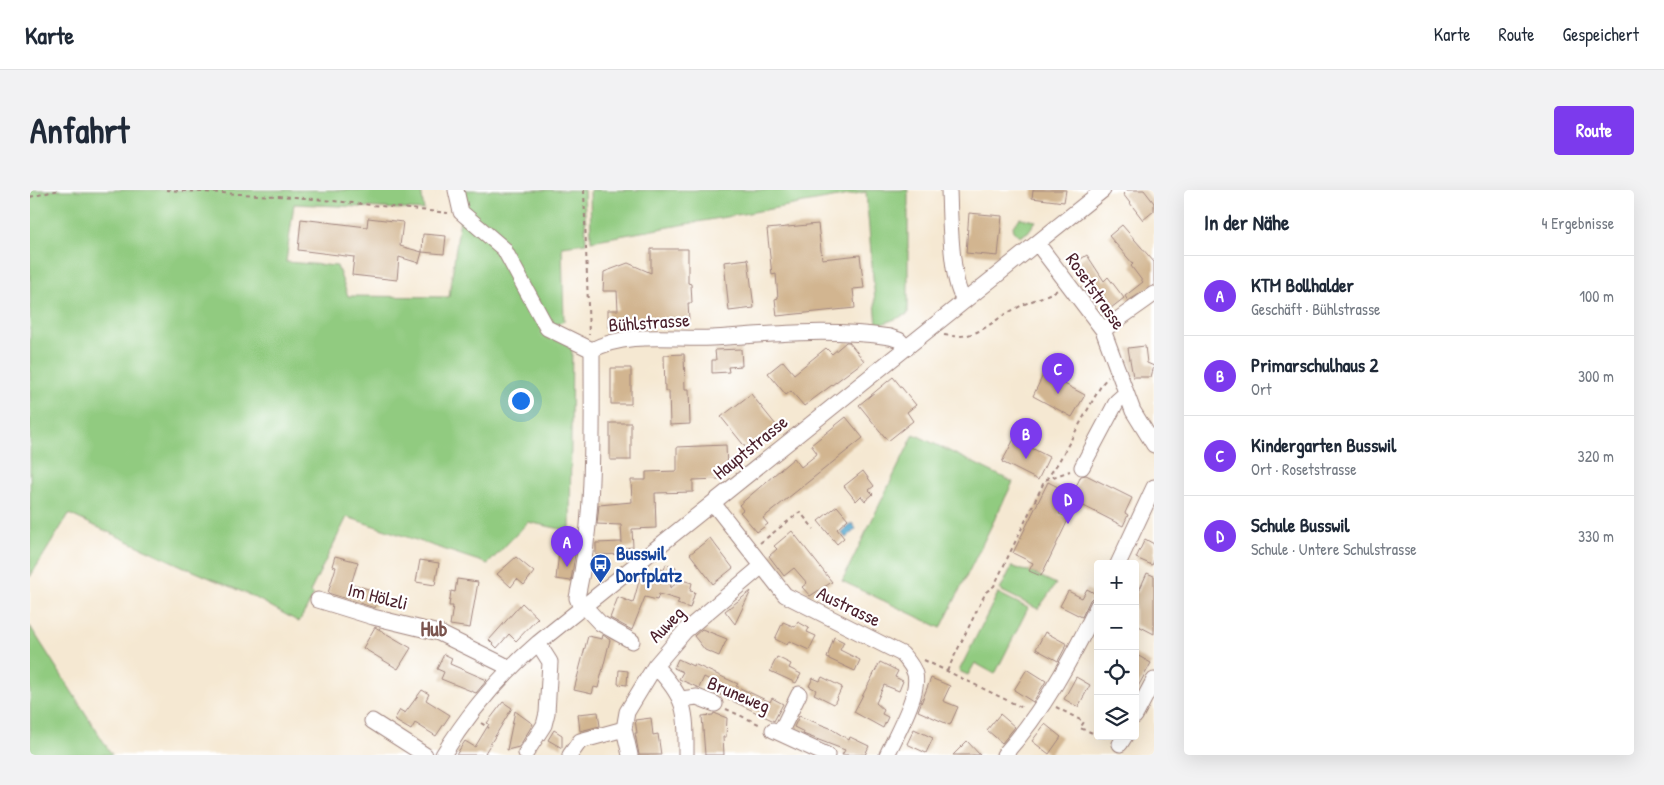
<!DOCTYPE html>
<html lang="de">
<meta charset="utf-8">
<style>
:root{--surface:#fff;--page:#f2f2f3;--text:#1f2937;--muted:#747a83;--line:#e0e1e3;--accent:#7c3aed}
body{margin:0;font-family:"Patrick Hand",sans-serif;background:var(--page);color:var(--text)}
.controls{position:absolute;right:15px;bottom:15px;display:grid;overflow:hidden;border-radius:5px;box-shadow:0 5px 20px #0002}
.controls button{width:45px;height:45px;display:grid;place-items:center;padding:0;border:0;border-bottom:1px solid var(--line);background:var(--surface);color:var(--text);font:25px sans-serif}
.you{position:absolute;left:490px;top:210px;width:18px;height:18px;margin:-12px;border:4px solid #fff;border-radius:50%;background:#1a73e8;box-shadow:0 0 0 8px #1a73e833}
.badge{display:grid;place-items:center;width:32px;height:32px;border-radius:50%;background:var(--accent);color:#fff;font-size:16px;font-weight:700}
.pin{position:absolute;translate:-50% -41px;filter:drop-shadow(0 1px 2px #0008)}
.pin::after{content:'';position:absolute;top:26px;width:18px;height:15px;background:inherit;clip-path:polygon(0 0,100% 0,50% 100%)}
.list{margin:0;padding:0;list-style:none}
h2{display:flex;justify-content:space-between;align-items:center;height:65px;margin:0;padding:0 20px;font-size:21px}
h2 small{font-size:16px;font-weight:400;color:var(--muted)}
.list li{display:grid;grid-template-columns:32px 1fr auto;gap:15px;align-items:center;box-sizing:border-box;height:80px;padding:0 20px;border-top:1px solid var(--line)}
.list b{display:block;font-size:19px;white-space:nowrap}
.list p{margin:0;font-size:16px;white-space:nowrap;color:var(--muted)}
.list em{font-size:16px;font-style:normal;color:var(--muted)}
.icon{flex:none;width:28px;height:28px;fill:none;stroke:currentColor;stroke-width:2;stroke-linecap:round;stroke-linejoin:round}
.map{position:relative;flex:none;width:1124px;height:565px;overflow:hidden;border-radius:5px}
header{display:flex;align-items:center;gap:30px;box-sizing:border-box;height:70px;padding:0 25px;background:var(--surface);border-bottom:1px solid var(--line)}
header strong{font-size:24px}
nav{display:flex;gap:28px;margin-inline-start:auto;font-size:18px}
.intro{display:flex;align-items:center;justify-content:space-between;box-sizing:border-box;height:120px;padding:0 30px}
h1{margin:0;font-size:35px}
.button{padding:12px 22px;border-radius:5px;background:var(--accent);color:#fff;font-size:18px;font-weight:700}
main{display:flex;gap:30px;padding:0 30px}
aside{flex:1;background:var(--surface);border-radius:5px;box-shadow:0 5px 20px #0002}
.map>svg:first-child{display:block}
</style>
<header>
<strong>Karte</strong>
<nav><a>Karte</a><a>Route</a><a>Gespeichert</a></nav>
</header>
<div class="intro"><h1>Anfahrt</h1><a class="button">Route</a></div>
<main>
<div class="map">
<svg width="1124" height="565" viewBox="0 0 1124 565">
<rect width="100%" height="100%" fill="#fff"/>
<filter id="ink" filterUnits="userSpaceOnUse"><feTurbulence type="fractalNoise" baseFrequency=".02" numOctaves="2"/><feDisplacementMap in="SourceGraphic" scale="10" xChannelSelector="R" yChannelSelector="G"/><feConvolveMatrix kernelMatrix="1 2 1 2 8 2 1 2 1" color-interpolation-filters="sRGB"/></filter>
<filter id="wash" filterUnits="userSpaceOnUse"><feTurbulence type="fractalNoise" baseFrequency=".0096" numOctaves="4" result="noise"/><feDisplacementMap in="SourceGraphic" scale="20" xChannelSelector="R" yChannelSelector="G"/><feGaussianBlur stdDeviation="1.12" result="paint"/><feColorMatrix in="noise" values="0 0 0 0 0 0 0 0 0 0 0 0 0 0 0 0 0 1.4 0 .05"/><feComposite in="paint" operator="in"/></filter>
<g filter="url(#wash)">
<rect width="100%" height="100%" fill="#f5e8d2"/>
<path fill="#91cb80" stroke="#6e7556" d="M0,0h391l3,20 -130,-6 -8,58 51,4 11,30 101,1 12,-85 -5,-22h128l2,53 -24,3 2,75 -16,7 24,13 -2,190 -42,-9 -40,42 -141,-47 -37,75 4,3 -15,27 -45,-25 -72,-31 -113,-52 -39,63z
M560,0h318v124l-31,12 -11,-134 -275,49z
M990,28l16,3 -8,11 -7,4 -7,-4 -1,-6z
M884,244l99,48 -72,146 -99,-47z
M982,376l9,4 8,1 27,13 -18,25 -38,-19z
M968,403l30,15 -33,66 -20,-11 -7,12 -9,-4z
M0,436l82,129h-82z"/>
<path fill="#52a7ce" stroke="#4e637c" d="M822,333l4,6 -10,9 -5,-6z"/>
<g id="blocks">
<path fill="#d2b590" d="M1003,0h33l-2,12 -32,-4z
M1097,0h17l10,13v8l-11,9 -20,-26z
M939,23l33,3 -4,40 -32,-3z
M338,28l35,4 -3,24 22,6 -3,11 -20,-6 -2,23 -45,-5 2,-18 -56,-7 3,-31 66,8z
M788,34l4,35 38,-4 4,33 -11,1 2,19 -78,8 -2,-17 3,-1 -2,-24 -4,1 -5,-46z
M1092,35l32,37v23l-26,16 -3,-5 18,-14 -12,-16 2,-2 -24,-28z
M393,44l23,2 -2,18 -22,-2z
M621,59h37v34l3,1 1,19h-4l1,17 -38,1v7l-43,-1v-17h10l-1,-19h-14l1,-19 24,-9 23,10z
M1057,65l17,26 4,-4 16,21 -13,10 -25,-33 -4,3 -9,-14z
M718,69l6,49 -25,3 -5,-49z
M816,152h3l15,19 -60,45 -13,-15 -5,4 -18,-22 15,-12 11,13 32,-26 6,6z
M1115,156l2,17 7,3 -3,11h-18l-5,-29z
M711,159l1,17 -14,1 1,5 -17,1v-13h4l-1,-10z
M654,164l1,35h4l1,35 -20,1 -1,-34h-4l-1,-36z
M581,178h20v36h-20z
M1014,183l41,22 -13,22 -39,-21z
M863,187l23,28 -9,7 6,9 -25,20 -29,-36z
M721,204l29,36 -29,24 -30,-37z
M816,227l17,21 -100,80 5,6 -11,8 -17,-20 3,-2 -4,-5 55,-47 7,9 15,-12 1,-2 -6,-8z
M580,233h21v37h-21z
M984,249l35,18 -11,23 -36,-18z
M696,255l1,24h-9l1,10 -26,1v12l-38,1 1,35 -24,1 1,18 -10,1v6l-27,1v-12l26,-1 -1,-17 -24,-1 2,-19 33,-3 -1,-22h15v-8l31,-1v-24z
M833,281l11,15 -5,4 4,4 -8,7 -4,-5 -5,5 -12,-15z
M1056,285l46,23 -7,15 3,2 -5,11 -53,-27 11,-23z
M1018,292l22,11 -11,21 10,4 -28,58 -12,-5 4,-8 -20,-10z
M807,316l11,13 -11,10 7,9 -7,6 -19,-23z
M762,341l40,51 -22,14 -8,-9 5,-4 -13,-15 -10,8 -15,-20 8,-7 -3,-3z
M680,348l23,30 -20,16 -23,-30z
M1115,349l9,5v17l-2,4 -16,-7z
M529,362l16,2 -4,27 -15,-2z
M305,366l23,6 -7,22 28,8 -4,16 -47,-15 8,-26 -4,-1z
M486,367l18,15 -10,13 -7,-6 -6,8 -14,-13z
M390,370l19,3 -4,22 -19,-3z
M636,374l10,3 -6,21 12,-8 10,3 -2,8 5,1 -5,16 -13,-4 2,-4 -20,-6 -2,6 -12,-3 -13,33 -22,-12 8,-21 15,6 7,-25 10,3 4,-10 6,2 1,-4 3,1z
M1117,383l7,3v58l-19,-10v-32l3,1z
M427,389l21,3 -8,46 -20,-3 3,-19h-4l2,-15 4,1z
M1057,399l9,5 -6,6 -8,17 -22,-11 8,-15 14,7z
M721,401l-8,16 -8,17 -10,-13z
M492,413l16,15 -22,23 -7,-7 -12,14 -8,-8z
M753,432l12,5 3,-5 11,6 -2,4 9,4 -7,14 -20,-9 -2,4 -12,-6z
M345,437l36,21 -13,21 -35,-21z
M672,439l25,10 -8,17 -14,-6 -11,-14z
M1015,442l22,12 -9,17 -22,-12z
M573,445l7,5 -12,48 -4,-1 -2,7 -18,-4 14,-54 14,3z
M804,447l10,5 -4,8 20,10 -5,11 -28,-13z
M414,464l8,4 -2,6 37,16 -11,13 -35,-14 3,-7 -7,-3z
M1105,464l16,9 -16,29z
M747,467l14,7 -2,4 12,6 -5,9 -26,-12z
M648,469l15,7 1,-2 44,20 -2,2 34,16 2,-4 11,6 -9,17 -54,-26 4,-8 -20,-10 -5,11 -20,-9 4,-7 -9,-4z
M850,472l18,9 -3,6 8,4 -4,10 -15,-6 -8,18 8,7 -2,4 6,3 -5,11 -29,-16z
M997,479l19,12 -13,21 -19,-12z
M589,480l9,1 -1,14 -9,-1z
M792,487l20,10 -8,17 -20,-10 2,-4 -7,-4 4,-8 7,3z
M1046,487l14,8 -12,22 -14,-8z
M901,488l19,8 -7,15 15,6 -8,18 -32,-14z
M392,500l7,4 -3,6 24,15 -14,21 -21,-13 -4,7 -17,-10 6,-10 5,3z
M473,512l9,6 -27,45 4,2h-33l9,-14 10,6 14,-23 -2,-1z
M485,521l18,13 -14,23 -12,3z
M568,522l2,14 -20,5 -2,-17z
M684,523l13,5 -1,19h-3l1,18h-19l-3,-39 11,-1z
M970,524l15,13 -13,16 -15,-13z
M769,526l31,12 19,12 1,-3 19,9 -4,9h-23l3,-5 -42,-16 1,-2 -10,-5z
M621,528l2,17 5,-1 3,21h-22l-4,-22h2l-2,-13z
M1015,534l16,13 -12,17 -17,-13z
M884,539l19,9 -7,15 -19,-9z
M524,540l8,5v13l-14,-8z
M937,551l13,14h-27z"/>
</g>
</g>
<g filter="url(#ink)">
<use href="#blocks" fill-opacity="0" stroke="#a0847e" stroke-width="1"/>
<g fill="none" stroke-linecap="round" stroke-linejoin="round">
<defs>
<path id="minor" d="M426,0l5,22 43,37 43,79 45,22
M919,0c1,24 1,95 16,111
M1007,53l66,87 30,81 21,34
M1073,140l51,-36
M1052,277l35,-66 9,-8
M683,313l72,92 117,59c5,6 11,12 13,20 5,20 -19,61 -28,81
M1088,374l36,-77
M288,410l55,17 66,16 63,31 6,6
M554,416l16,17 32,18
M551,418l-4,-10c18,-82 15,-164 15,-248 36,-19 81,-10 120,-12 60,-4 118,-10 178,-1l9,3 8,8
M625,476c32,33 31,45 31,89
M651,509l16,-2 18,7
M1105,526l19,-36
M342,531l53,34
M743,540l54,25
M750,543l19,-39
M1090,554l5,-8
M496,563l18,-28 3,-12 3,-51 -12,-19
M413,565c26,-43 57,-79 95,-112l565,-453
M540,565l10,-14 44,-12
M600,565l-6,-26 3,-17 28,-46 30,-35 77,-65
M974,565c40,-45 68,-97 94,-150"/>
</defs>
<use href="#minor" stroke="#a0847e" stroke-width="17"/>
<path stroke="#a0847e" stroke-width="2" stroke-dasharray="4 4" stroke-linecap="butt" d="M136,0l129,7 153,16
M554,0l5,145
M0,7l29,-7
M914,145c35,6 44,-13 71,-26 14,-8 29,-12 43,-19
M1016,290l12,-17 44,-79 6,-7
M730,353l40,-31 14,17
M894,470l99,48
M917,481l39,-79 8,-6 51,-106 25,-9
M1026,517l28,15 -4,6 18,7
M696,519l35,16
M451,533l8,5
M1071,546l7,3"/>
<use href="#minor" stroke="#fff" stroke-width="15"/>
</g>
</g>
<defs>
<symbol id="bus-pin" viewBox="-11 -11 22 30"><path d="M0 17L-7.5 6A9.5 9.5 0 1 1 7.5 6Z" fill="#1a4fb4" stroke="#fff"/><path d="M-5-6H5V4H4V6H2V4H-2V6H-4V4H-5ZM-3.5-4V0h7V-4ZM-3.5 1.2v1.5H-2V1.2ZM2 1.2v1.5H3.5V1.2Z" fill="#fff"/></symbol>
</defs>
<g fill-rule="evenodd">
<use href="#bus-pin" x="558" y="362" width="25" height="34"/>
</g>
<g text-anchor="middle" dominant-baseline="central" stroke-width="4.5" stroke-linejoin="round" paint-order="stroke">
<g font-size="19" fill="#4a1f2b" stroke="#fff">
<text transform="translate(1066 101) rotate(55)">Rosetstrasse</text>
<text transform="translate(619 132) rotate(-4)">Bühlstrasse</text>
<text transform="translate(720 257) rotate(-39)">Hauptstrasse</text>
<text transform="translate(348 406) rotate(14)">Im Hölzli</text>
<text transform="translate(819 416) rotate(26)">Austrasse</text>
<text transform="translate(636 434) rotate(-46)">Auweg</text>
<text transform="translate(709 504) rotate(23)">Bruneweg</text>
</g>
<g font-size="19" font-weight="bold" fill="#164399" stroke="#fff" text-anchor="start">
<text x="586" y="363">Busswil<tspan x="586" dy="22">Dorfplatz</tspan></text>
</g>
<g font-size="21" font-weight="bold" fill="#7a544e" stroke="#fff">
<text x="404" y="438">Hub</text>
</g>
</g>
</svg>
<div class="controls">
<button>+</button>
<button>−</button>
<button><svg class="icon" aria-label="locate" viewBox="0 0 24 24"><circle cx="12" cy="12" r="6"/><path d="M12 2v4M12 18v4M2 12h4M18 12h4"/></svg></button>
<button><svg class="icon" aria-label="layers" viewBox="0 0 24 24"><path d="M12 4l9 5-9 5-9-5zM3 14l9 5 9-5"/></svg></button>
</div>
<div class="you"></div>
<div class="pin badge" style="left:537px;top:377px">A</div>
<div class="pin badge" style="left:996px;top:269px">B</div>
<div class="pin badge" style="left:1028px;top:204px">C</div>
<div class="pin badge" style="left:1038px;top:334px">D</div>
</div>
<aside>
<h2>In der Nähe<small>4 Ergebnisse</small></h2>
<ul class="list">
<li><span class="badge">A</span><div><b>KTM Bollhalder</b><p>Geschäft · Bühlstrasse</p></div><em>100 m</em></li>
<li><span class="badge">B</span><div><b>Primarschulhaus 2</b><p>Ort</p></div><em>300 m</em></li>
<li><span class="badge">C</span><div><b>Kindergarten Busswil</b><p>Ort · Rosetstrasse</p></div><em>320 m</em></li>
<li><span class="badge">D</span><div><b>Schule Busswil</b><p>Schule · Untere Schulstrasse</p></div><em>330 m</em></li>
</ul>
</aside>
</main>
